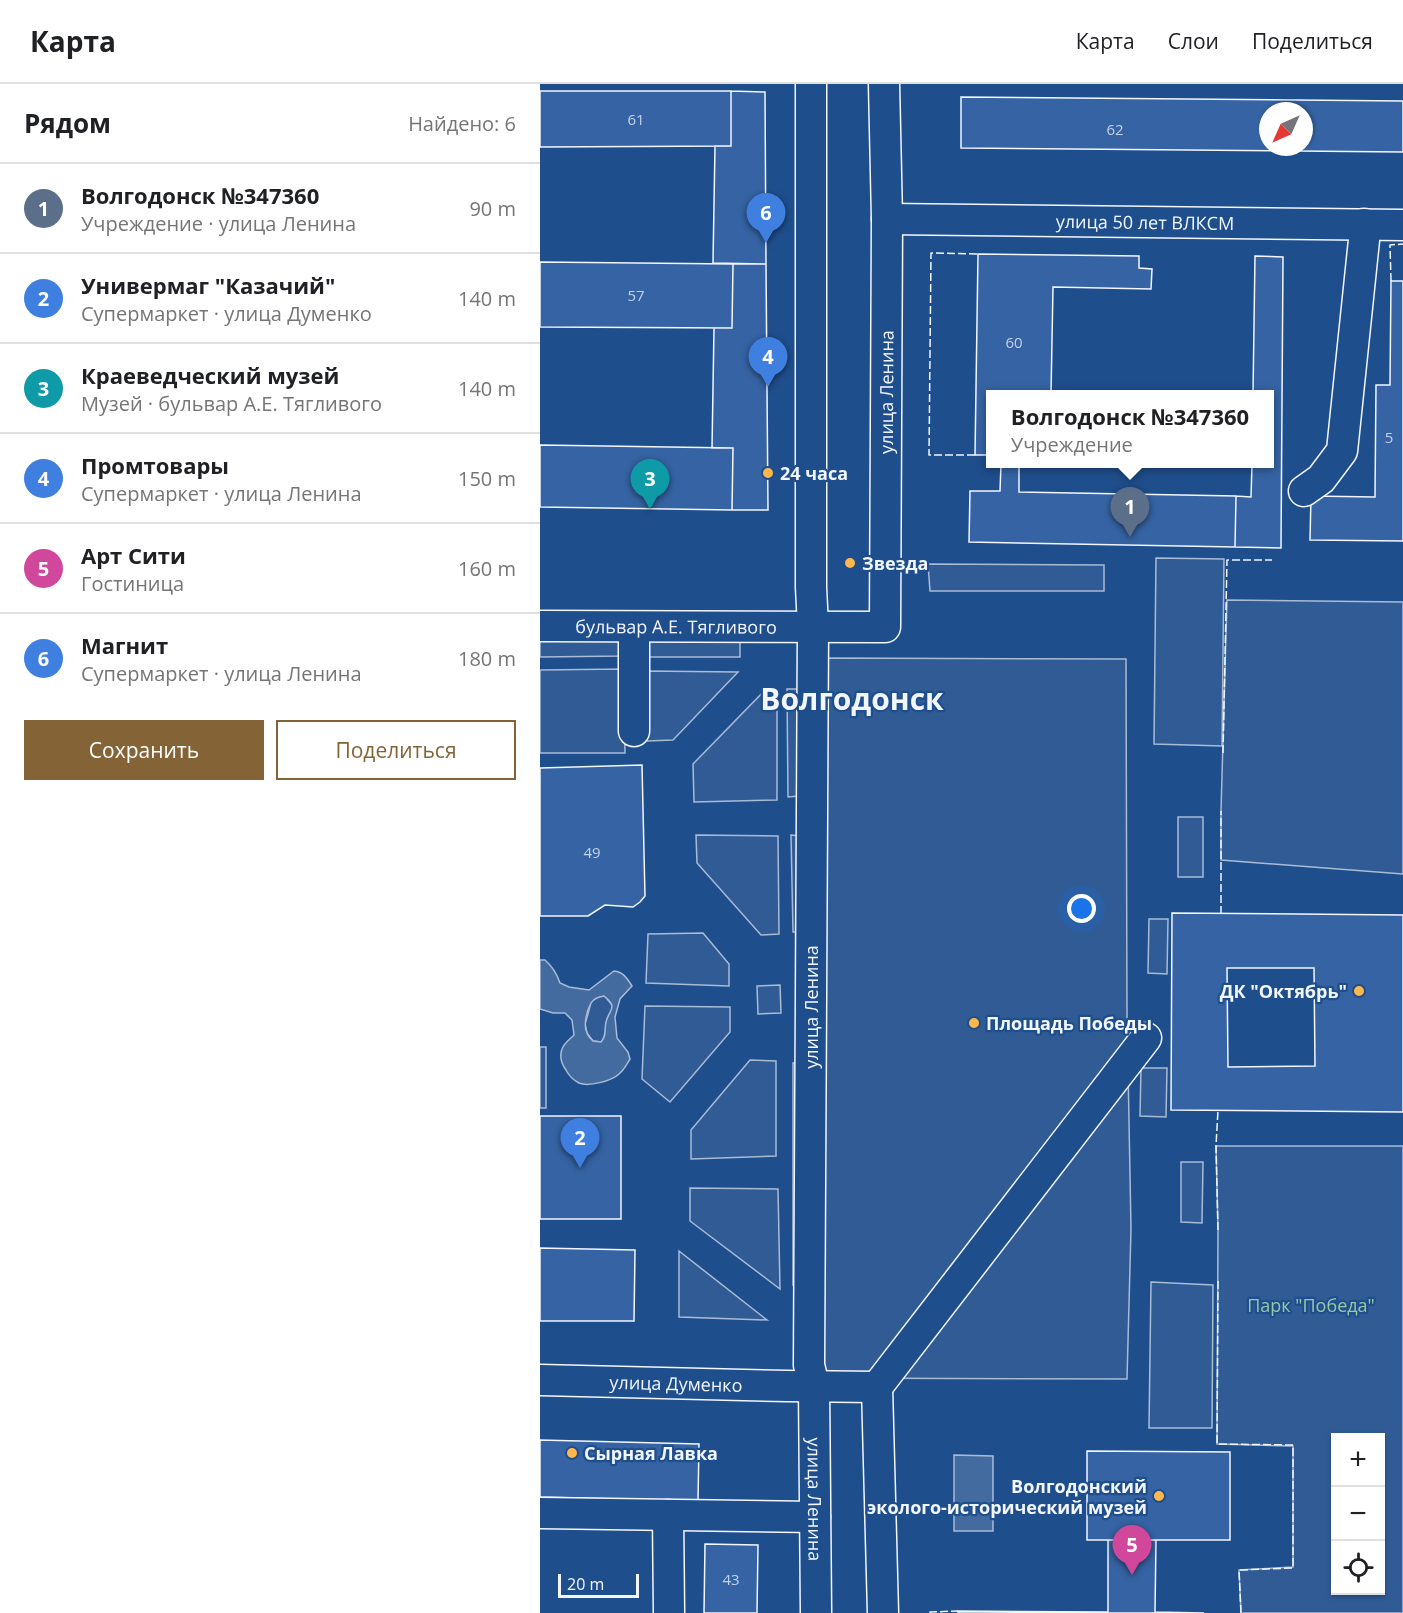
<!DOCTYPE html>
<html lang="ru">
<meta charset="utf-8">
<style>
:root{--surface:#fff;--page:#f2f2f2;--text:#202124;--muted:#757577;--line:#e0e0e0;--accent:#846436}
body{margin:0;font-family:"Open Sans",sans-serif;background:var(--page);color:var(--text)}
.controls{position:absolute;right:18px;bottom:18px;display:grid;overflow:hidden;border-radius:0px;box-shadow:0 2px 4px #0004}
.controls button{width:54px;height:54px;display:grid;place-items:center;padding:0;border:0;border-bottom:2px solid var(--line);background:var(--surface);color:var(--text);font:30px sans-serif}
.compass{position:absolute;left:719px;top:18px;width:54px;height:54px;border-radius:50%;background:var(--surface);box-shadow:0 2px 4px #0004;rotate:225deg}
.scale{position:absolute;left:18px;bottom:15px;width:81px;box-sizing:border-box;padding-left:6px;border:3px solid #f2f6ff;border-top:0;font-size:16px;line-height:21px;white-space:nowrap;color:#f2f6ff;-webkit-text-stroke:4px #1f4e8c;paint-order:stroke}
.you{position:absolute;left:542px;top:825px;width:21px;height:21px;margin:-15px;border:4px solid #fff;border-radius:50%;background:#1a73e8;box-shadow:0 0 0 9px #1a73e833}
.badge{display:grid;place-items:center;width:39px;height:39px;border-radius:50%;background:var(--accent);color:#fff;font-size:20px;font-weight:700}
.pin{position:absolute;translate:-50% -50px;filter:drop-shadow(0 2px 3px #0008)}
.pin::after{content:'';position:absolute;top:32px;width:21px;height:18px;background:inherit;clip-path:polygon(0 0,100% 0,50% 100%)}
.popup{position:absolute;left:446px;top:306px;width:288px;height:78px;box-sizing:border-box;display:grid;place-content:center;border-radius:0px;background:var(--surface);filter:drop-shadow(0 2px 4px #0005);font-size:20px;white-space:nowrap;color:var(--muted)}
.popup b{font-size:22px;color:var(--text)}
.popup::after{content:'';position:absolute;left:50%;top:100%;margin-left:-12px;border:12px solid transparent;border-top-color:var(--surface)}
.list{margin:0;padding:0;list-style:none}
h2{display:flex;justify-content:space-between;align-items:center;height:78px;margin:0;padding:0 24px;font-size:26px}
h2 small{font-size:20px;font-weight:400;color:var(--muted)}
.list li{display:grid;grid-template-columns:39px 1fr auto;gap:18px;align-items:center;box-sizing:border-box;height:90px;padding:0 24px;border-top:2px solid var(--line)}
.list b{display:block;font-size:22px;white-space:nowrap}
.list p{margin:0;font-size:20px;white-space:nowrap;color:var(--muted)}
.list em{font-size:20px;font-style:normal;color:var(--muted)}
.actions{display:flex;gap:12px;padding:18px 24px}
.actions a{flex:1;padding:14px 0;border:2px solid var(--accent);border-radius:0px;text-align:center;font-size:21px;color:var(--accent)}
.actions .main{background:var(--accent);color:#fff}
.icon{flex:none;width:33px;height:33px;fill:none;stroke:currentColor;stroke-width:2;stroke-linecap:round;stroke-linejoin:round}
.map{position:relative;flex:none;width:863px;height:1529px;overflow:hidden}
header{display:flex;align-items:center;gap:36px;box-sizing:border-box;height:84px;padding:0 30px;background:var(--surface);border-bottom:2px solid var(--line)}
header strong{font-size:28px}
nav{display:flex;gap:33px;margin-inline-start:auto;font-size:21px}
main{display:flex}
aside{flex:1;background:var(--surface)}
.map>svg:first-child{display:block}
</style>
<header>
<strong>Карта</strong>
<nav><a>Карта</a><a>Слои</a><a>Поделиться</a></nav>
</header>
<main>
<aside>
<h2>Рядом<small>Найдено: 6</small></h2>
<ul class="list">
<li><span class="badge" style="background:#5c6f8a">1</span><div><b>Волгодонск №347360</b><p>Учреждение · улица Ленина</p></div><em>90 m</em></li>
<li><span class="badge" style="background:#3f7fe0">2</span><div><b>Универмаг &quot;Казачий&quot;</b><p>Супермаркет · улица Думенко</p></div><em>140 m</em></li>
<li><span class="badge" style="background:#0f9aa8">3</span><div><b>Краеведческий музей</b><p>Музей · бульвар А.Е. Тягливого</p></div><em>140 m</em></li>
<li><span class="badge" style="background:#3f7fe0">4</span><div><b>Промтовары</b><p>Супермаркет · улица Ленина</p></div><em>150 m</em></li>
<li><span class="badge" style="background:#d1479c">5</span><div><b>Арт Сити</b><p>Гостиница</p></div><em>160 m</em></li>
<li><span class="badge" style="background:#3f7fe0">6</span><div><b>Магнит</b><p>Супермаркет · улица Ленина</p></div><em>180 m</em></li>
</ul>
<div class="actions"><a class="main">Сохранить</a><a>Поделиться</a></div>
</aside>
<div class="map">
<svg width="863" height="1529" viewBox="0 0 863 1529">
<rect width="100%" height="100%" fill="#1f4e8c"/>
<path fill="#305b95" stroke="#a8bbd7" stroke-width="1.5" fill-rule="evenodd" d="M616,474l68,1 -2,187 -68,-2z
M388,480l176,1v26h-174z
M687,516l176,2v272l-182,-14v-49z
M0,554h70l7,3 5,6 1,9 -83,1z
M113,555l87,3v15h-96l4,-14z
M282,574l304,1 1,354 4,216 -4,150 -305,-1z
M84,585l1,84h-85v-83z
M106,587l92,1 -65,68 -26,1z
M226,605h11v111l-83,2 -1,-38z
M247,605h12v107l-11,1z
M638,733h25v60h-25z
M156,751l82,1 1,98 -18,1 -64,-72z
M251,751l9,1v96h-7z
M609,835h19l-1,55 -19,-1z
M163,849l26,31v22l-83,-3 2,-49z
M240,901l1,28 -23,1 -1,-28z
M64,911l8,10 1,5 -7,14 -1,13 -4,5 -8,-1 -6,-8 -2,-9 3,-10 3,-12 6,-5z
M105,922l85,1v25l-60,70 -28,-23z
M0,963h6v61h-6z
M210,976l26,1v95l-85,3v-29z
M253,979h7l2,222h-9z
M601,984h26l-1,49 -26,-1z
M676,1062h187v467h-162l-2,-43 54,-3v-121l-76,-2 1,-214zM796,1354h44v152h-44z
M641,1078h22l-1,61 -21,-1z
M150,1104l88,1 2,100 -90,-68z
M139,1167l88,69 -88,-3z
M611,1198l62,3 -1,143h-63z"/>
<path fill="#446ba0" stroke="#a8bbd7" stroke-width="1.5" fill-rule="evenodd" d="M0,876h5c7,6 12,14 15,23l9,4 20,3 25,-19c9,1 13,7 18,15l-12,13 -5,18 2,21 11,14 2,7c-3,5 -6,11 -11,15 -7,7 -31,13 -40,9 -6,-3 -10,-7 -13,-13 -5,-7 -7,-13 -4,-21 2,-6 8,-10 12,-14l-2,-15 -7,-7h-12l-13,-4zM64,912c15,12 5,13 2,26 -2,9 1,13 -5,20l-8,-1c-2,-2 -5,-5 -6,-8 -4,-8 0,-23 4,-30 3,-5 8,-6 13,-7z
M414,1371l39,1v75h-39z"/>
<path fill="#3563a3" stroke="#f2f6ff" stroke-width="1.5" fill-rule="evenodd" d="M0,7h191v55l-191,1z
M191,7l34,1 1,172 -53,-1 2,-117h16z
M421,13l442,4v51l-442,-4zM728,27h36v36h-36z
M438,170l161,2v12l13,1 -1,20 -98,-2 -2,107h-61v61h-15z
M715,172l28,1 -2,291 -46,-1 1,-51 15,1 1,-33h18v-70h-17z
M0,178l193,2 -1,64 -192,-1z
M193,180h33l2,246h-36l1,-62h-21l2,-120h18z
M851,197h12v260l-93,-1 1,-44 64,1 1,-112h14z
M0,361l193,3 -1,62 -192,-3z
M461,380h18v28l217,4 -1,51 -266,-5 1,-51h30z
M102,681l3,131 -5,6 -7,5 -28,-2 -17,11h-48v-148z
M632,829l231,2v197l-232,-2zM687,884h87l1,98 -87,1z
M0,1032h81v103h-81z
M0,1164l95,2 -1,71h-94z
M0,1356l159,4 -1,57 -158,-4z
M547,1367l143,1v88h-143z
M568,1456h48l-1,72 49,1h-246v-2l150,1z
M165,1460l53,1 -1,68h-53z"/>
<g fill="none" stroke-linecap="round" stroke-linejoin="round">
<defs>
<g id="minor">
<path id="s1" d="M271,0v503l2,40 -4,738 5,21 2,227"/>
<path id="s2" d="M347,135l516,6"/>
<path d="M764,407l17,-12 21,-28 22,-211v-16"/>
<path id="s3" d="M0,542l345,1 2,-408 -3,-135"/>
<path d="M94,647v-104"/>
<path id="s4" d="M0,1296l247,6 90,1"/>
<path d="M337,1303l269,-349"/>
<path d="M337,1303l6,226"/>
<path d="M0,1429l275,4"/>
<path d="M128,1431l1,98"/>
</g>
</defs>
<use href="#minor" stroke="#f2f6ff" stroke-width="33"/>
<use href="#minor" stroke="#1f4e8c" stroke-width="30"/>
<path stroke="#f2f6ff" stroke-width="1.5" stroke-dasharray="8 3" stroke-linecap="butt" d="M851,197l-1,-36 13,-1
M435,371h-46l2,-202 47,1
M683,669l4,-193h45
M681,830v-103
M678,1146l-2,-84 2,-36
M678,1197l-1,163 76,1v123l-54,2 2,43
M390,1529v-1l28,-1"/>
</g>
<g fill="#ffb74d" stroke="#1f4e8c" stroke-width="2">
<circle cx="228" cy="389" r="6"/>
<circle cx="310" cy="479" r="6"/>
<circle cx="819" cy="907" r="6"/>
<circle cx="434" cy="939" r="6"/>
<circle cx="32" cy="1369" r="6"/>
<circle cx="619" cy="1412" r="6"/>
</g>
<g text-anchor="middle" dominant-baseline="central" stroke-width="4.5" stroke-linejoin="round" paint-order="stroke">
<g font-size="15" fill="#c3d1e8">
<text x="96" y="35">61</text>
<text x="575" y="45">62</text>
<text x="96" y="211">57</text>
<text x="474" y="258">60</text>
<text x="849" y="353">5</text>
<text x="52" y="768">49</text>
<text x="191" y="1495">43</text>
</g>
<g font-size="18" fill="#f2f6ff" stroke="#1f4e8c">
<text stroke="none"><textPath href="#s2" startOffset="258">улица 50 лет ВЛКСМ</textPath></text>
<text stroke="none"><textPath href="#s3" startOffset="580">улица Ленина</textPath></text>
<text stroke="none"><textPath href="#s3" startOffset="136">бульвар А.Е. Тягливого</textPath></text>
<text transform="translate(271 923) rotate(-90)">улица Ленина</text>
<text stroke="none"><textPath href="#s4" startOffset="136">улица Думенко</textPath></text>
<text stroke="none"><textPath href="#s1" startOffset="1416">улица Ленина</textPath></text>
</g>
<g font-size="18" font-weight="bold" fill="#f2f6ff" stroke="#1f4e8c" text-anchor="start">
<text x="240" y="389">24 часа</text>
<text x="322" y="479">Звезда</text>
<text x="807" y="907" text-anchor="end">ДК "Октябрь"</text>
<text x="446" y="939">Площадь Победы</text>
<text x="44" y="1369">Сырная Лавка</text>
<text x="607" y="1402" text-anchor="end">Волгодонский<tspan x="607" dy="21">эколого-исторический музей</tspan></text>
</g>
<g font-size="18" fill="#97c8a6" stroke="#1f4e8c">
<text x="771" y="1221">Парк "Победа"</text>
</g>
<g font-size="30" font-weight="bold" fill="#f2f6ff" stroke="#1f4e8c">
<text x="312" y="614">Волгодонск</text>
</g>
</g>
</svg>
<div class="controls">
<button>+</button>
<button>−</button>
<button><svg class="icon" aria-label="locate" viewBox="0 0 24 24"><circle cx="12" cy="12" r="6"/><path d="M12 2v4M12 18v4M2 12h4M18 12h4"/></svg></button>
</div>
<svg class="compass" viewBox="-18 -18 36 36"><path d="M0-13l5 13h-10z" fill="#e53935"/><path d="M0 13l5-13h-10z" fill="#757577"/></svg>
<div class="scale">20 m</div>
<div class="you"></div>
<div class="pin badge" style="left:590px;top:453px;background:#5c6f8a">1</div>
<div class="popup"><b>Волгодонск №347360</b>Учреждение</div>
<div class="pin badge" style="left:40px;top:1084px;background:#3f7fe0">2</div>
<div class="pin badge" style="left:110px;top:425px;background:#0f9aa8">3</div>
<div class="pin badge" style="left:228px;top:303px;background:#3f7fe0">4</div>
<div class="pin badge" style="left:592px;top:1491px;background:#d1479c">5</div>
<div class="pin badge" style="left:226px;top:159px;background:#3f7fe0">6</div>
</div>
</main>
